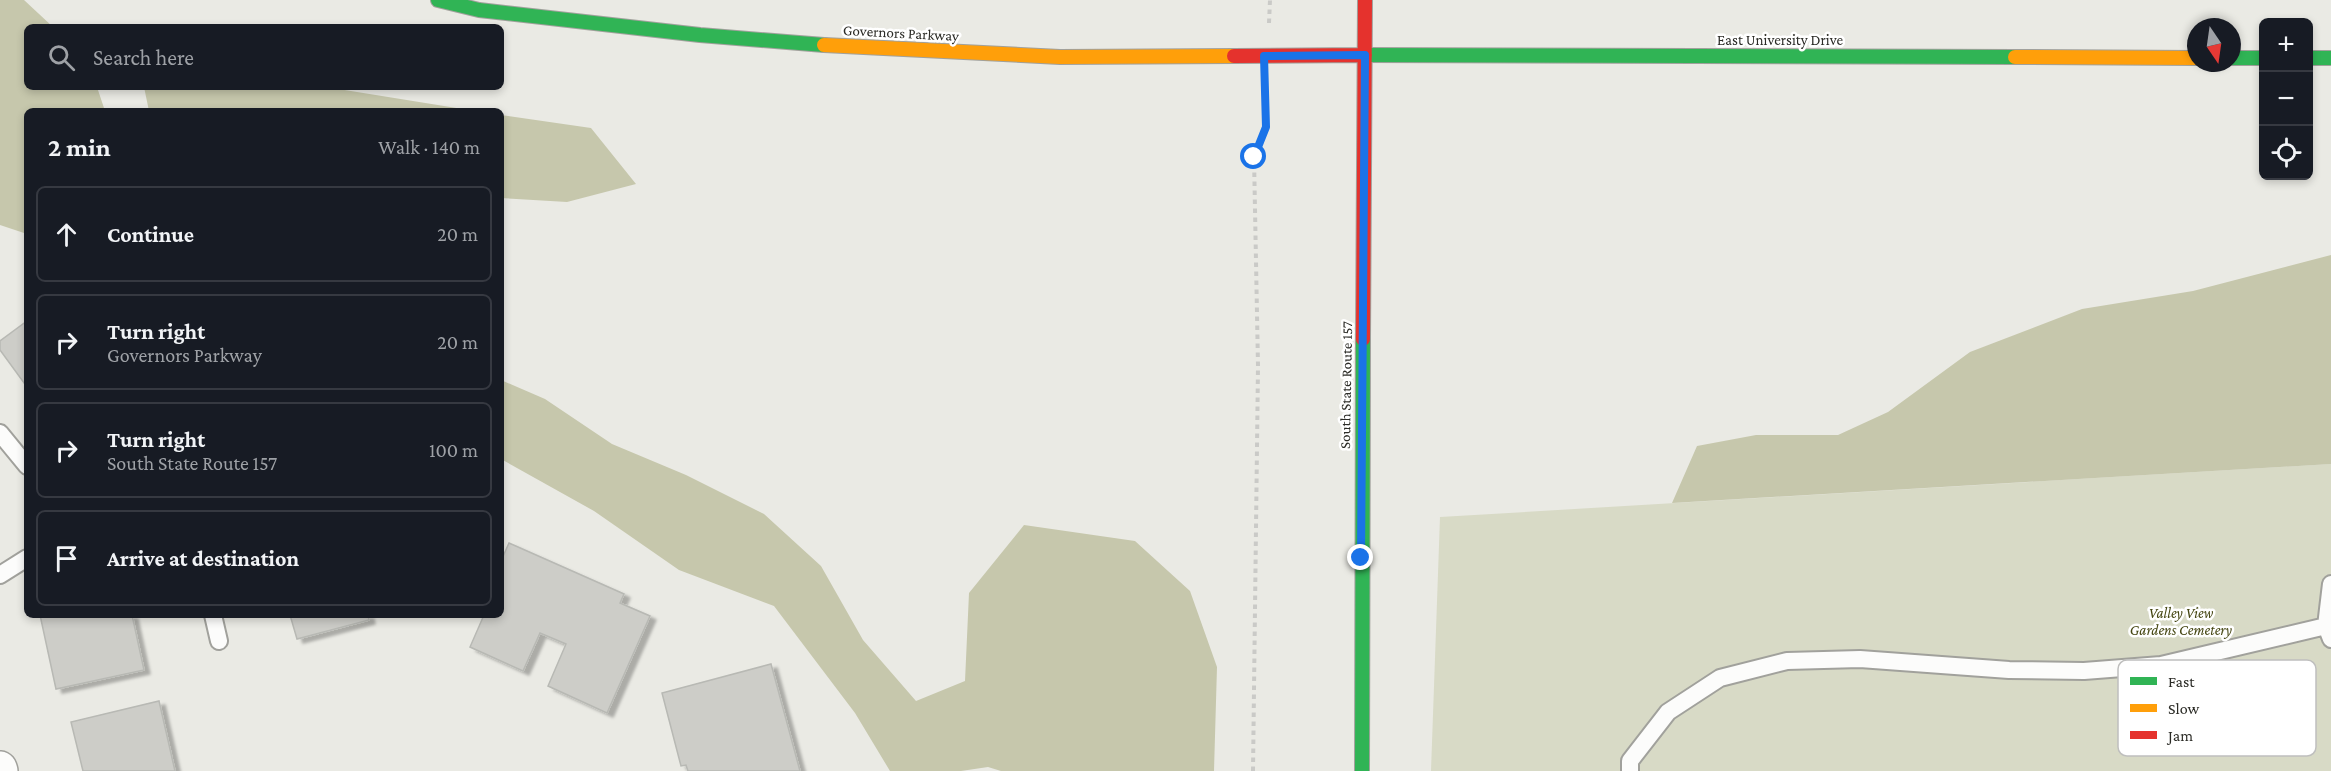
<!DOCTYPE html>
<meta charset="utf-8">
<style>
:root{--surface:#171b24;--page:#242831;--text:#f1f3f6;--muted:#9ea1a6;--line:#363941}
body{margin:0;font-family:"Crimson Pro",serif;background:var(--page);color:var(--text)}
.controls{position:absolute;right:18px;top:18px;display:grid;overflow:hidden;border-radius:9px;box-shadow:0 3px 9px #0003}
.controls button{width:54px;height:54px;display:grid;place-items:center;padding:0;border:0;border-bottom:2px solid var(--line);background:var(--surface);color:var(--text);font:30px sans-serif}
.compass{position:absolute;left:2187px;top:18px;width:54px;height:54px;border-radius:50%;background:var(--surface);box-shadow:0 3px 9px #0003;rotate:167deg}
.stop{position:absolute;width:18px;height:18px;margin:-14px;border:4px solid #1a73e8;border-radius:50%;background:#fff}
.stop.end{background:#1a73e8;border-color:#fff;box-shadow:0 2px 6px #0008}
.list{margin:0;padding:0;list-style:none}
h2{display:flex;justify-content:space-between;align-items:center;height:78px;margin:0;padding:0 24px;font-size:26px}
h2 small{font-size:20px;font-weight:400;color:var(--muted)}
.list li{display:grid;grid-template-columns:39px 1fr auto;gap:18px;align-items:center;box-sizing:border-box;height:96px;margin:0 12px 12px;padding:0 12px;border:2px solid var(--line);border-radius:9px}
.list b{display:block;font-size:22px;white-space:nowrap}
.list p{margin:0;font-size:20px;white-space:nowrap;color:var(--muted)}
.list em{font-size:20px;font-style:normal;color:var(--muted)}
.icon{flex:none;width:33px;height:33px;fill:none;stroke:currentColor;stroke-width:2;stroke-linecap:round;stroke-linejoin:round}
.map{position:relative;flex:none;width:2331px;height:771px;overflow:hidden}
.search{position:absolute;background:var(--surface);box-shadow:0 3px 9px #0003;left:24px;top:24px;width:480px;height:66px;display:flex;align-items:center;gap:15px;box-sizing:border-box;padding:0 21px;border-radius:9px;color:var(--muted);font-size:22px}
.panel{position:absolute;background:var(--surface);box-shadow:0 3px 9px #0003;left:24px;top:108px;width:480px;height:510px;border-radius:9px}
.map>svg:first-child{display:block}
</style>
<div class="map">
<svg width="2331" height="771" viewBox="0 0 2331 771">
<defs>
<filter id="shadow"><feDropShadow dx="6" dy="4" stdDeviation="1.5" flood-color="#0004"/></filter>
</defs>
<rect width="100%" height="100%" fill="#eaeae4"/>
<path fill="#d8dac6" d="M2331,464v307h-900l9,-254z"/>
<path fill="#c6c7ac" d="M0,0h24l29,27h-26v60h70l8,24h-78v123l-27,-9z
M144,87h182l149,24h-326z
M501,115l90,13 45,56 -69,18 -66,-4z
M2331,255v209l-659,39 25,-57 59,-11h82l50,-23 82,-60 112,-43 111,-18z
M501,380l44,19 67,45 74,31 78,39 57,52 42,74 53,61 49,-20 4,-88 55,-68 111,16 55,50 27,76 -3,104h-213l-13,-4 -27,4h-71l-35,-58 -81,-107 -95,-36 -85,-59 -93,-52z"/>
<path fill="#cdcdc8" stroke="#b8b9b4" stroke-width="1.5" filter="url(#shadow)" d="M27,321v66l-27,-37v-9z
M509,543l115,51 -4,9 30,13 -43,97 -59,-27 18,-42 -26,-11 -17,38 -53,-24 14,-32h17v-54z
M40,615h92l12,55 -88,19z
M290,615h78l1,5 -72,19z
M771,664l29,107h-112l-2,-6 -5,1 -19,-73z
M159,701l16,70h-92l-12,-49z"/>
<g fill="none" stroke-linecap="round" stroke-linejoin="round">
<defs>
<path id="lane" d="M0,433l27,33
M0,575l27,-17
M213,615l6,26
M2326,626l5,-42
M1630,771v-10l38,-49 52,-34 67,-17 73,-2 149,11 75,1 77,-6 165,-39 5,13"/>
<path id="street" d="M0,768l1,3"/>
<path id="fast" d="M438,0l41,10 221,25 124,10
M1365,55l650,2
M2232,58h32
M2308,58h23
M1362,771l1,-432"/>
<path id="slow" d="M824,45l236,12 174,-1
M2015,57l181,1"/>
<path id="jam" d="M1234,56l131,-1
M1363,339l2,-339"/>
</defs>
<use href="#lane" stroke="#a1a19c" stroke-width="20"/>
<use href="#street" stroke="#a1a19c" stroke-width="36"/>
<use href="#fast" stroke="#a1a19c" stroke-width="16"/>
<use href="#slow" stroke="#a1a19c" stroke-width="16"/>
<use href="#jam" stroke="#a1a19c" stroke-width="16"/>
<path stroke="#cacac7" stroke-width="4" stroke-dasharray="4.5 4.5" stroke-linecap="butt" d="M1269,23l1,-23
M1253,771l5,-405 -4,-209 12,-30 -2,-40"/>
<use href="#lane" stroke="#fcfcfb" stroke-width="16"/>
<use href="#street" stroke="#fcfcfb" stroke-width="33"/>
<use href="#fast" stroke="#30b455" stroke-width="14"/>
<use href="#slow" stroke="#ff9f0a" stroke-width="14"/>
<use href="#jam" stroke="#e5322d" stroke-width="14"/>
</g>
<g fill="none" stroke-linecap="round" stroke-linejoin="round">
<path stroke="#1a73e8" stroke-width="8" d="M1254,157l12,-30 -2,-71 101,-1 -4,503"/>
</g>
<g text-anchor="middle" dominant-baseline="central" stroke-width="5" stroke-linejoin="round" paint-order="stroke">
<g font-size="15" fill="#2b2b26" stroke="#fff">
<text transform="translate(901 33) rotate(3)">Governors Parkway</text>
<text x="1780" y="40">East University Drive</text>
<text transform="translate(1346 385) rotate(-89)">South State Route 157</text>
</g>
<g font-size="15" font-style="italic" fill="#454612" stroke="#fff">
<text x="2181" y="613">Valley View<tspan x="2181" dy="17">Gardens Cemetery</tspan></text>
</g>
</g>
<rect x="2118" y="660" width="198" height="96" rx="9" fill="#fff" stroke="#bfbfbe" stroke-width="1.5"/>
<rect x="2130" y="677" width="27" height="8" fill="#30b455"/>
<rect x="2130" y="704" width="27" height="8" fill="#ff9f0a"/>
<rect x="2130" y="731" width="27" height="8" fill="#e5322d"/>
<g font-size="16" fill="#2b2b26">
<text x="2168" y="687">Fast</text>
<text x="2168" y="714">Slow</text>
<text x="2168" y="741">Jam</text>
</g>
</svg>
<div class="controls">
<button>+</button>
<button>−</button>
<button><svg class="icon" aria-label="locate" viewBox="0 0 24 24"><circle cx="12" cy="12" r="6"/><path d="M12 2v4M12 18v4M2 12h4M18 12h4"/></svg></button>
</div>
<svg class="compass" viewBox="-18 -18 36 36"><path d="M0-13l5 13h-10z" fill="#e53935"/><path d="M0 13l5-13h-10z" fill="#9ea1a6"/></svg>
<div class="stop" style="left:1254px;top:157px"></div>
<div class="stop end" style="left:1361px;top:558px"></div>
<div class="search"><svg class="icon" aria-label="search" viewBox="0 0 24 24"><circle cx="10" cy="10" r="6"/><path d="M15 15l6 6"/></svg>Search here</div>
<section class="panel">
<h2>2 min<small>Walk · 140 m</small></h2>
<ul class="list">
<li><svg class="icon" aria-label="ahead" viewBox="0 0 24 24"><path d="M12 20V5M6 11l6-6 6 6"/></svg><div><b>Continue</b></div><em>20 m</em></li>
<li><svg class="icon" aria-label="right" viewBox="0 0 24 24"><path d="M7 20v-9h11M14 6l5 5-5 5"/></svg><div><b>Turn right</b><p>Governors Parkway</p></div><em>20 m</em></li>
<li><svg class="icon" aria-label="right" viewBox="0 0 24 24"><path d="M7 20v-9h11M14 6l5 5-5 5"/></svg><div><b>Turn right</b><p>South State Route 157</p></div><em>100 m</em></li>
<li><svg class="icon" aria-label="arrive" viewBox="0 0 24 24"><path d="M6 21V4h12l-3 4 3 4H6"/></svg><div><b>Arrive at destination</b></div></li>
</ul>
</section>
</div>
